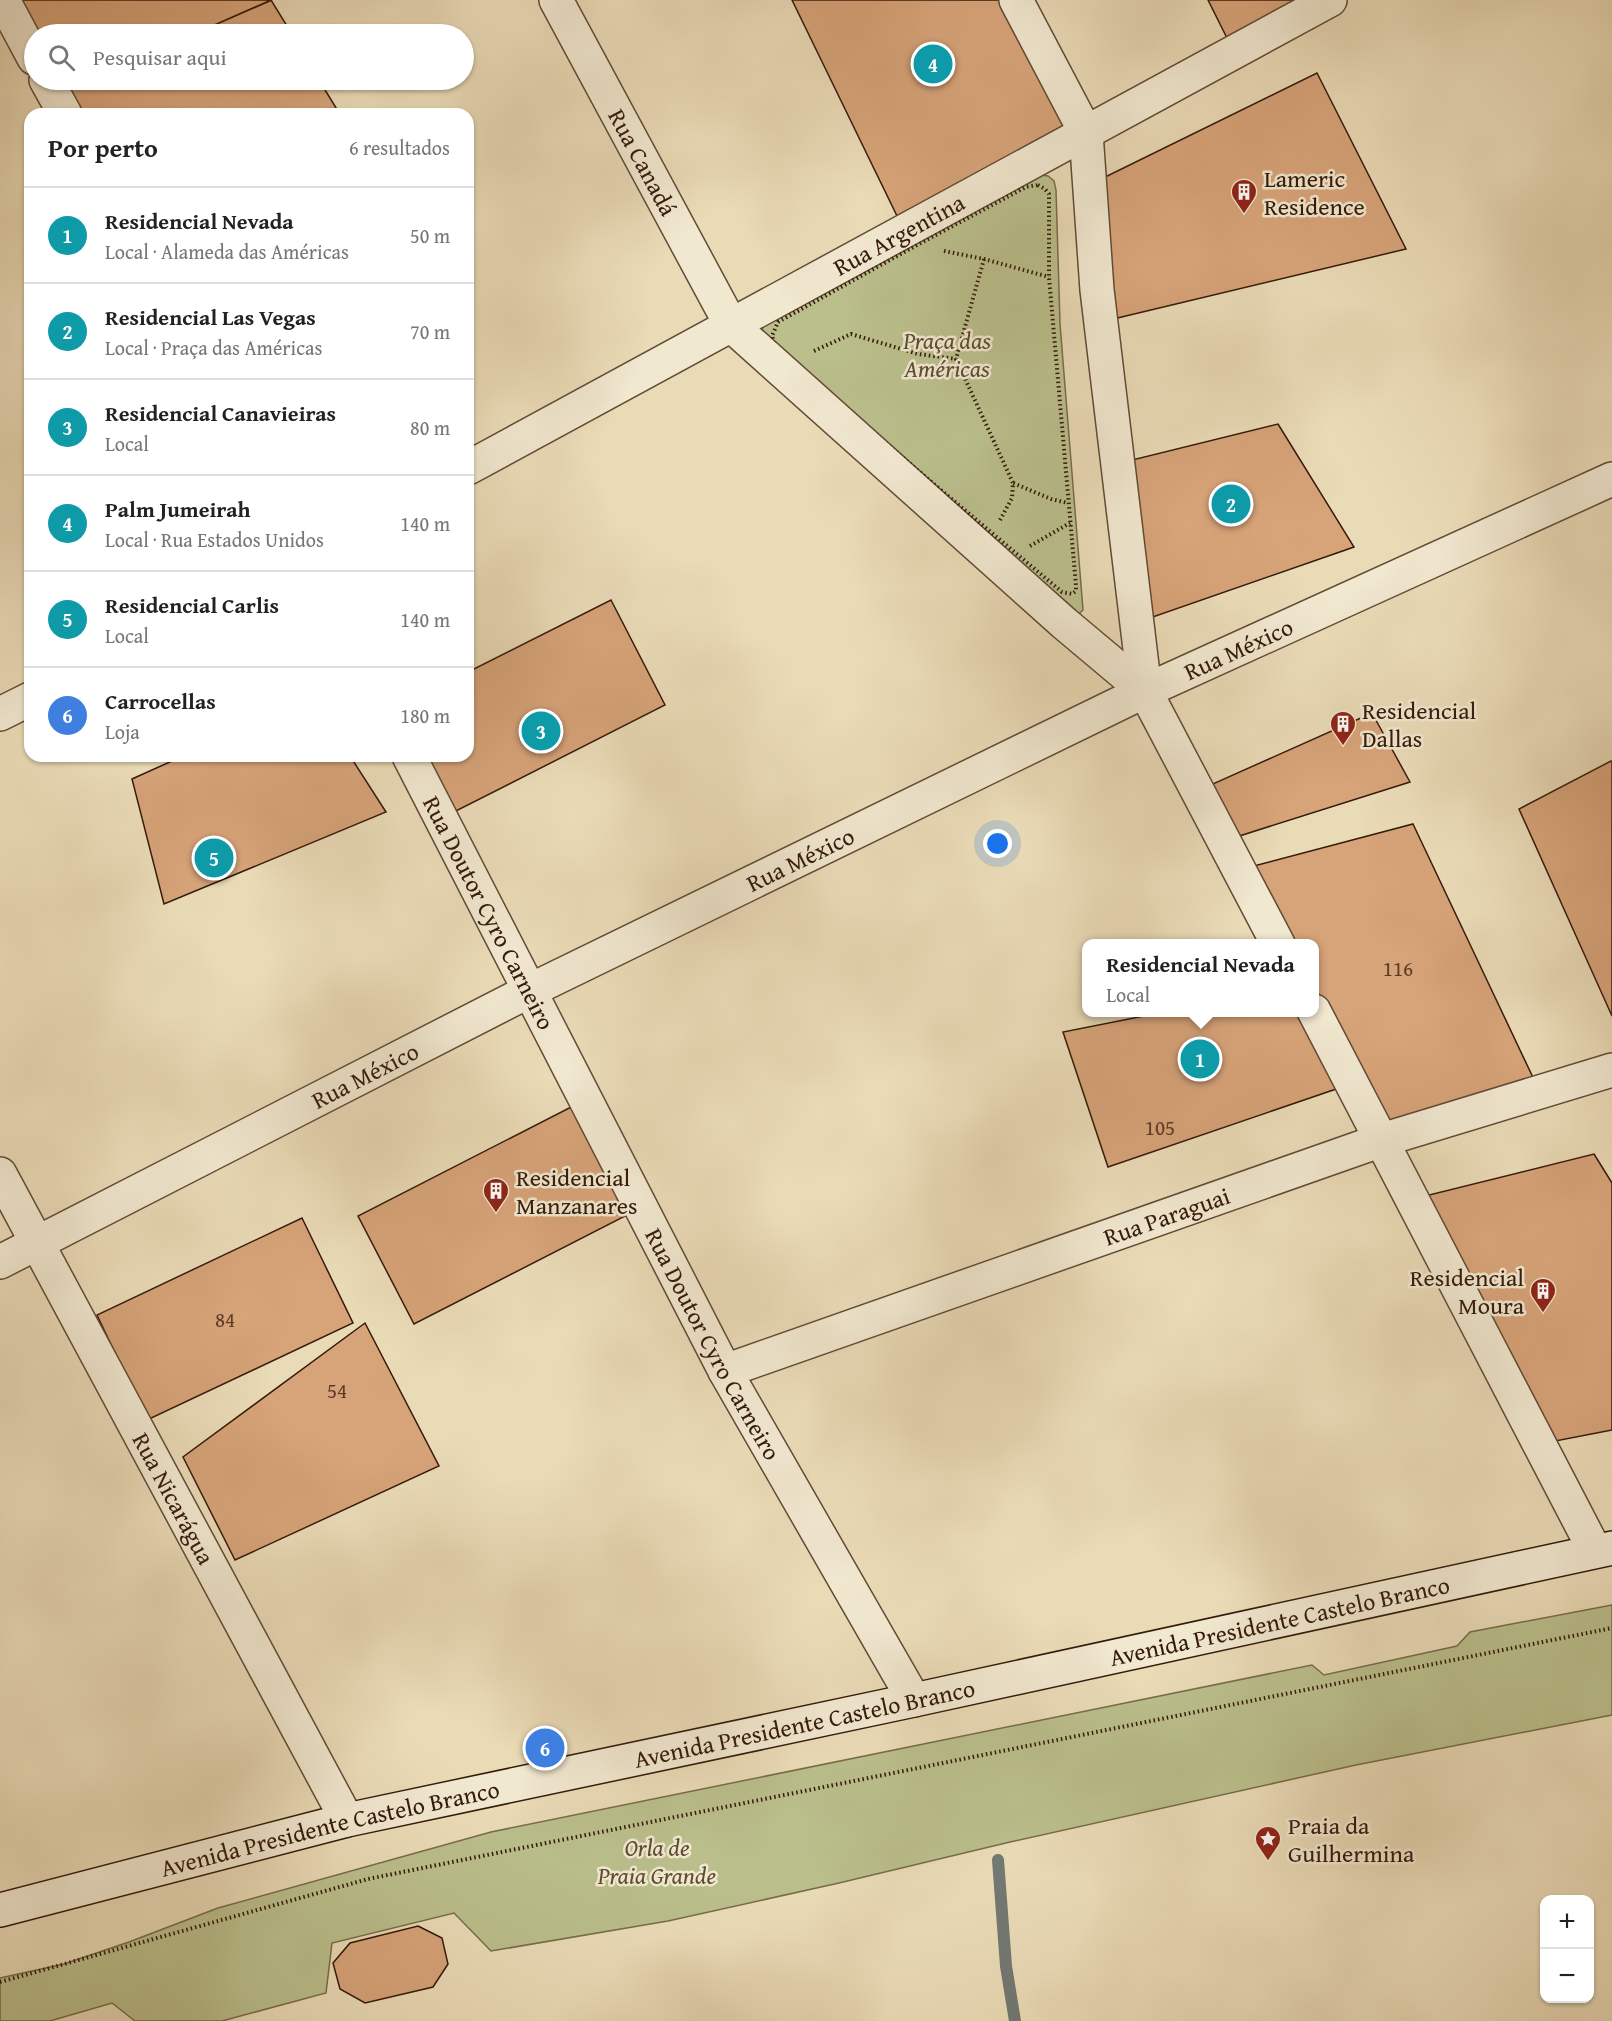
<!DOCTYPE html>
<html lang="pt">
<meta charset="utf-8">
<style>
:root{--surface:#fff;--page:#f6f6f6;--text:#222;--muted:#767676;--line:#e0e0e0;--accent:#8f2418}
body{margin:0;font-family:"Gentium Book Plus",serif;background:var(--page);color:var(--text)}
.controls{position:absolute;right:18px;bottom:18px;display:grid;overflow:hidden;border-radius:12px;box-shadow:0 2px 4px #0004}
.controls button{width:54px;height:54px;display:grid;place-items:center;padding:0;border:0;border-bottom:2px solid var(--line);background:var(--surface);color:var(--text);font:30px sans-serif}
.you{position:absolute;left:998px;top:844px;width:21px;height:21px;margin:-15px;border:4px solid #fff;border-radius:50%;background:#1a73e8;box-shadow:0 0 0 9px #1a73e833}
.badge{display:grid;place-items:center;width:39px;height:39px;border-radius:50%;background:var(--accent);color:#fff;font-size:20px;font-weight:700}
.pin{position:absolute;translate:-50% -50%;border:3px solid #fff;box-shadow:0 2px 6px #0006}
.popup{position:absolute;left:1082px;top:939px;width:237px;height:78px;box-sizing:border-box;display:grid;place-content:center;border-radius:12px;background:var(--surface);filter:drop-shadow(0 2px 4px #0005);font-size:20px;white-space:nowrap;color:var(--muted)}
.popup b{font-size:22px;color:var(--text)}
.popup::after{content:'';position:absolute;left:50%;top:100%;margin-left:-12px;border:12px solid transparent;border-top-color:var(--surface)}
.list{margin:0;padding:0;list-style:none}
h2{display:flex;justify-content:space-between;align-items:center;height:78px;margin:0;padding:0 24px;font-size:26px}
h2 small{font-size:20px;font-weight:400;color:var(--muted)}
.list li{display:grid;grid-template-columns:39px 1fr auto;gap:18px;align-items:center;box-sizing:border-box;height:96px;padding:0 24px;border-top:2px solid var(--line)}
.list b{display:block;font-size:22px;white-space:nowrap}
.list p{margin:0;font-size:20px;white-space:nowrap;color:var(--muted)}
.list em{font-size:20px;font-style:normal;color:var(--muted)}
.icon{flex:none;width:33px;height:33px;fill:none;stroke:currentColor;stroke-width:2;stroke-linecap:round;stroke-linejoin:round}
.map{position:relative;flex:none;width:1612px;height:2021px;overflow:hidden}
.search{position:absolute;background:var(--surface);box-shadow:0 2px 4px #0004;left:24px;top:24px;width:450px;height:66px;display:flex;align-items:center;gap:15px;box-sizing:border-box;padding:0 21px;border-radius:33px;color:var(--muted);font-size:22px}
.panel{position:absolute;background:var(--surface);box-shadow:0 2px 4px #0004;left:24px;top:108px;width:450px;height:654px;border-radius:18px}
.map>svg:first-child{display:block}
</style>
<div class="map">
<svg width="1612" height="2021" viewBox="0 0 1612 2021">
<rect width="100%" height="100%" fill="#eadbb7"/>
<filter id="stains"><feTurbulence type="fractalNoise" baseFrequency=".00333" numOctaves="4"/><feColorMatrix values="0 0 0 0 .2 0 0 0 0 .09 0 0 0 0 .02 0 0 0 .5 -.17"/></filter>
<radialGradient id="worn" r=".72"><stop offset=".6" stop-color="#630" stop-opacity="0"/><stop offset="1" stop-color="#630" stop-opacity=".3"/></radialGradient>
<path fill="#babf8c" stroke="#776c4b" stroke-width="1.5" d="M1041,175l7,1 6,5 2,9 4,134 23,286 -3,3 -4,-1 -316,-278 8,-17z
M1612,1605v110l-256,50 -346,77 -171,41 -171,38 -177,30 -37,-38 -122,30 -6,50 -104,28h-87l-23,-18 -62,18h-50v-43l64,-14 65,-22 89,-34 273,-76 821,-167 12,10 133,-29 13,-14z"/>
<g fill="none" stroke-linecap="round" stroke-linejoin="round">
<path stroke="#727973" stroke-width="12" d="M998,1860l8,106 9,55"/>
</g>
<path fill="#d7a379" stroke="#341a0a" stroke-width="1.5" d="M13,0h259l-78,34h-160z
M271,0l21,34h-98z
M792,0h217l67,128 -177,92z
M1208,0h101l-81,40z
M1317,73l89,176 -297,71 -12,-139z
M51,80h41l-33,14z
M92,80h227l19,31 -4,3h-264l-11,-20z
M1278,424l76,123 -207,72 -19,-158z
M611,600l54,105 -217,110 -30,-59h50v-84z
M1372,713l38,69 -177,56 -27,-51z
M183,756h167l36,56 -222,92 -32,-125z
M1611,761l1,1v254l-93,-207z
M1413,824l125,264 -152,46 -72,-141v-49h-25l-39,-77z
M1164,1012h139l39,75 -234,80 -45,-135z
M577,1104l56,108 -219,112 -56,-108z
M1594,1154l18,29v247l-72,14 -127,-245z
M302,1218l51,105 -206,97 -50,-105z
M365,1323l74,143 -204,94 -52,-103z
M418,1926l24,12 6,26 -15,23 -68,16 -25,-14 -7,-26 17,-20z"/>
<g fill="none" stroke-linecap="round" stroke-linejoin="round">
<defs>
<g id="minor">
<path d="M3,0l31,58"/>
<path id="s1" d="M556,0l175,325 333,298 81,68"/>
<path d="M1016,0l70,133 11,157 48,401 133,253"/>
<path d="M46,80l19,34"/>
<path id="s2" d="M468,468l862,-468"/>
<path d="M0,714l30,-15"/>
<path id="s3" d="M409,756l316,615 189,329"/>
<path d="M1314,1011l281,540"/>
<path id="s4" d="M0,1174l347,646"/>
<path id="s5" d="M0,1262l531,-272 614,-299 467,-212"/>
<path id="s6" d="M725,1371l657,-231 230,-70"/>
</g>
<g id="secondary">
<path id="s7" d="M0,1910l347,-90 567,-120 698,-152"/>
</g>
</defs>
<use href="#minor" stroke="#624a35" stroke-width="36"/>
<use href="#secondary" stroke="#341a0a" stroke-width="36"/>
<path stroke="#341a0a" stroke-width="4" stroke-dasharray="1.5 3" stroke-linecap="butt" d="M1038,185l7,4 4,5v83l27,309v5l-4,3 -10,-2 -286,-241 -4,-15 6,-14 139,-77 109,-58z
M944,251l40,8 65,18
M984,259l-28,100 57,124
M814,351l37,-17 67,20 38,5
M1000,520l12,-22 1,-15 38,16 17,4
M1030,546l40,-23
M0,1982l368,-103 1244,-251"/>
<use href="#minor" stroke="#f1e8d0" stroke-width="33"/>
<use href="#secondary" stroke="#f1e8d0" stroke-width="33"/>
</g>
<defs>
<symbol id="building-pin" viewBox="-11 -11 22 30"><path d="M0 17L-7.5 6A9.5 9.5 0 1 1 7.5 6Z" fill="#8f2418" stroke="#f1e8d0"/><path d="M-4-6H4V6H1V3H-1V6H-4ZM-2.5-4.3h1.7v1.8h-1.7ZM.8-4.3h1.7v1.8H.8ZM-2.5-1h1.7V.8h-1.7ZM.8-1h1.7V.8H.8Z" fill="#fff"/></symbol>
<symbol id="sight-pin" viewBox="-11 -11 22 30"><path d="M0 17L-7.5 6A9.5 9.5 0 1 1 7.5 6Z" fill="#8f2418" stroke="#f1e8d0"/><path d="M0-6L1.8-2.2L6-1.7L2.9 1.2L3.7 5.4L0 3.3L-3.7 5.4L-2.9 1.2L-6-1.7L-1.8-2.2Z" fill="#fff"/></symbol>
</defs>
<g fill-rule="evenodd">
<use href="#building-pin" x="1229" y="177" width="30" height="40"/>
<use href="#building-pin" x="1328" y="709" width="30" height="40"/>
<use href="#building-pin" x="481" y="1176" width="30" height="40"/>
<use href="#building-pin" x="1528" y="1276" width="30" height="40"/>
<use href="#sight-pin" x="1253" y="1824" width="30" height="40"/>
</g>
<g text-anchor="middle" dominant-baseline="central" stroke-width="5" stroke-linejoin="round" paint-order="stroke">
<g font-size="21" fill="#5d3c26">
<text x="1398" y="968">116</text>
<text x="1160" y="1127">105</text>
<text x="225" y="1319">84</text>
<text x="337" y="1390">54</text>
</g>
<g font-size="24" fill="#341a0a" stroke="#f1e8d0">
<text stroke="none"><textPath href="#s1" startOffset="184">Rua Canadá</textPath></text>
<text stroke="none"><textPath href="#s2" startOffset="490">Rua Argentina</textPath></text>
<text stroke="none"><textPath href="#s5" startOffset="1382">Rua México</textPath></text>
<text stroke="none"><textPath href="#s5" startOffset="896">Rua México</textPath></text>
<text stroke="none"><textPath href="#s3" startOffset="176">Rua Doutor Cyro Carneiro</textPath></text>
<text stroke="none"><textPath href="#s5" startOffset="410">Rua México</textPath></text>
<text stroke="none"><textPath href="#s6" startOffset="468">Rua Paraguai</textPath></text>
<text stroke="none"><textPath href="#s3" startOffset="662">Rua Doutor Cyro Carneiro</textPath></text>
<text stroke="none"><textPath href="#s4" startOffset="368">Rua Nicarágua</textPath></text>
<text stroke="none"><textPath href="#s7" startOffset="1312">Avenida Presidente Castelo Branco</textPath></text>
<text stroke="none"><textPath href="#s7" startOffset="826">Avenida Presidente Castelo Branco</textPath></text>
<text stroke="none"><textPath href="#s7" startOffset="340">Avenida Presidente Castelo Branco</textPath></text>
</g>
<g font-size="24" fill="#341a0a" stroke="#f1e8d0" text-anchor="start">
<text x="1264" y="178">Lameric<tspan x="1264" dy="28">Residence</tspan></text>
<text x="1362" y="710">Residencial<tspan x="1362" dy="28">Dallas</tspan></text>
<text x="516" y="1177">Residencial<tspan x="516" dy="28">Manzanares</tspan></text>
<text x="1524" y="1277" text-anchor="end">Residencial<tspan x="1524" dy="28">Moura</tspan></text>
<text x="1288" y="1825">Praia da<tspan x="1288" dy="28">Guilhermina</tspan></text>
</g>
<g font-size="24" font-style="italic" fill="#5c4c31" stroke="#f1e8d0">
<text x="947" y="340">Praça das<tspan x="947" dy="28">Américas</tspan></text>
<text x="657" y="1847">Orla de<tspan x="657" dy="28">Praia Grande</tspan></text>
</g>
</g>
<rect width="100%" height="100%" filter="url(#stains)"/>
<rect width="100%" height="100%" fill="url(#worn)"/>
</svg>
<div class="controls">
<button>+</button>
<button>−</button>
</div>
<div class="you"></div>
<div class="pin badge" style="left:1200px;top:1059px;background:#0f9aa8">1</div>
<div class="popup"><b>Residencial Nevada</b>Local</div>
<div class="pin badge" style="left:1231px;top:504px;background:#0f9aa8">2</div>
<div class="pin badge" style="left:541px;top:731px;background:#0f9aa8">3</div>
<div class="pin badge" style="left:933px;top:64px;background:#0f9aa8">4</div>
<div class="pin badge" style="left:214px;top:858px;background:#0f9aa8">5</div>
<div class="pin badge" style="left:545px;top:1748px;background:#3f7fe0">6</div>
<div class="search"><svg class="icon" aria-label="search" viewBox="0 0 24 24"><circle cx="10" cy="10" r="6"/><path d="M15 15l6 6"/></svg>Pesquisar aqui</div>
<section class="panel">
<h2>Por perto<small>6 resultados</small></h2>
<ul class="list">
<li><span class="badge" style="background:#0f9aa8">1</span><div><b>Residencial Nevada</b><p>Local · Alameda das Américas</p></div><em>50 m</em></li>
<li><span class="badge" style="background:#0f9aa8">2</span><div><b>Residencial Las Vegas</b><p>Local · Praça das Américas</p></div><em>70 m</em></li>
<li><span class="badge" style="background:#0f9aa8">3</span><div><b>Residencial Canavieiras</b><p>Local</p></div><em>80 m</em></li>
<li><span class="badge" style="background:#0f9aa8">4</span><div><b>Palm Jumeirah</b><p>Local · Rua Estados Unidos</p></div><em>140 m</em></li>
<li><span class="badge" style="background:#0f9aa8">5</span><div><b>Residencial Carlis</b><p>Local</p></div><em>140 m</em></li>
<li><span class="badge" style="background:#3f7fe0">6</span><div><b>Carrocellas</b><p>Loja</p></div><em>180 m</em></li>
</ul>
</section>
</div>
